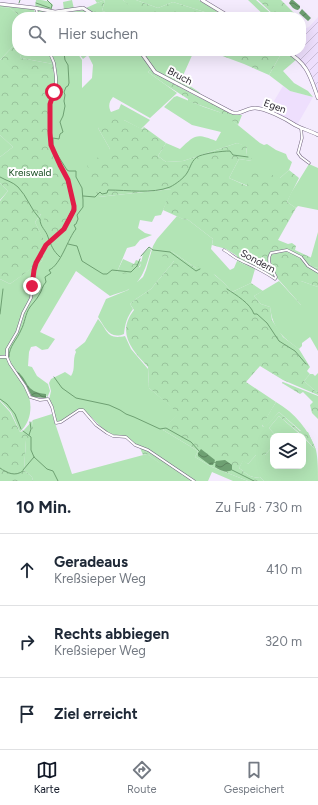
<!DOCTYPE html>
<html lang="de">
<meta charset="utf-8">
<style>
:root{--surface:#fff;--page:#f2f2f3;--text:#1f2937;--muted:#747a83;--line:#e0e1e3;--accent:#111827}
body{margin:0;font-family:Figtree,sans-serif;background:var(--page);color:var(--text)}
.controls{position:absolute;right:12px;bottom:12px;display:grid;overflow:hidden;border-radius:8px;box-shadow:0 4px 16px #0002}
.controls button{width:36px;height:36px;display:grid;place-items:center;padding:0;border:0;border-bottom:1px solid var(--line);background:var(--surface);color:var(--text);font:20px sans-serif}
.stop{position:absolute;width:12px;height:12px;margin:-9px;border:3px solid #e11d48;border-radius:50%;background:#fff}
.stop.end{background:#e11d48;border-color:#fff;box-shadow:0 1px 4px #0008}
.list{margin:0;padding:0;list-style:none}
h2{display:flex;justify-content:space-between;align-items:center;height:52px;margin:0;padding:0 16px;font-size:17px}
h2 small{font-size:13px;font-weight:400;color:var(--muted)}
.list li{display:grid;grid-template-columns:26px 1fr auto;gap:12px;align-items:center;box-sizing:border-box;height:72px;padding:0 16px;border-top:1px solid var(--line)}
.list b{display:block;font-size:15px;white-space:nowrap}
.list p{margin:0;font-size:13px;white-space:nowrap;color:var(--muted)}
.list em{font-size:13px;font-style:normal;color:var(--muted)}
.icon{flex:none;width:22px;height:22px;fill:none;stroke:currentColor;stroke-width:2;stroke-linecap:round;stroke-linejoin:round}
.map{position:relative;flex:none;width:318px;height:481px;overflow:hidden}
.search{position:absolute;background:var(--surface);box-shadow:0 4px 16px #0002;left:12px;right:12px;top:12px;height:44px;display:flex;align-items:center;gap:10px;box-sizing:border-box;padding:0 14px;border-radius:16px;color:var(--muted);font-size:15px}
.sheet{height:268px;background:var(--surface)}
nav{display:flex;justify-content:space-around;align-items:center;box-sizing:border-box;height:56px;border-top:1px solid var(--line);background:var(--surface);font-size:11px;color:var(--muted)}
nav a{display:grid;justify-items:center;gap:2px}
nav .on{color:var(--accent)}
.map>svg:first-child{display:block}
</style>
<div class="map">
<svg width="318" height="481" viewBox="0 0 318 481">
<defs>
<pattern id="industrial-furrows" width="10" height="10" patternUnits="userSpaceOnUse"><rect width="10" height="10" fill="#eedffd"/><path d="M-1 1l2-2M0 10L10 0M9 11l2-2" fill="none" stroke="#ccbfd9"/></pattern>
<pattern id="forest-crowns" width="20" height="18" patternUnits="userSpaceOnUse"><rect width="20" height="18" fill="#b2e4b5"/><path d="M2 6a3 3 0 1 1 6 0M12 15a3 3 0 1 1 6 0" fill="none" stroke="#99c39c"/></pattern>
<pattern id="water-waves" width="16" height="10" patternUnits="userSpaceOnUse"><rect width="16" height="10" fill="#6ea072"/><path d="M0 5q4-4 8 0t8 0" fill="none" stroke="#5a825d"/></pattern>
</defs>
<rect width="100%" height="100%" fill="#f4ebfd"/>
<path fill="#eedffd" d="M283,86l7,5 23,6 -16,28 -9,-7 -20,-7z"/>
<path fill="url(#industrial-furrows)" d="M318,17v76l-4,-13 -6,-13 -20,-16h13v-21l8,-3z"/>
<path fill="#b2e4b5" d="M36,0c6,0 13,0 17,5l-2,5 -16,-3z
M72,0l2,9 -10,1 -1,-8z
M95,0h28l9,7 18,10h-31l-3,-2 -14,-4 3,-11 -8,3z
M136,0h63l27,17h-9l-6,-3 -38,-12 -15,6z
M248,0h8l19,17h-9z
M0,7l10,1 11,9h-4v28l-1,-2 -16,17z
M37,10l17,3 1,4h-16z
M84,10l11,7h-39v-3z
M19,51h29l5,13 -32,-6z
M49,51h27l6,9v28l10,-10 1,-13 -5,-10 -5,4 -6,-8h62l12,18 -3,3 29,21 -27,25 -37,-21c-4,5 -5,9 -2,15l8,-3 2,-5 29,16 -9,9 -17,-9 -26,8 12,21 -12,48 74,-8 -11,26 -6,1 -3,6 -12,-2 -2,8 7,5 7,2 -12,5 -5,6 -8,2 -10,24 23,-5 3,-13 6,-6 2,2c-5,16 -9,34 -26,41 -5,2 -11,3 -15,5l-34,-25 -36,61 15,7 -7,10 -6,1 -6,-4 -5,1 -2,5 -1,14 4,1 5,9 11,8 2,7 -3,7h-1l1,-2 -15,-5 -16,-21h-2c-10,-19 -7,-19 2,-35 4,-6 6,-14 8,-21l-6,15 -11,19 -2,7 -5,1v-77l10,5 23,-17 -2,34 1,-4 4,-32 6,-4c2,-11 6,-16 13,-23l3,5 16,-31 1,-8 -6,-25 -17,-31 -2,-19 5,-66z
M149,51h45l-13,29 18,12 2,3 -29,-14 -19,-12 -8,-11z
M276,51h8l13,8 -14,12 11,12 14,8 5,6 -23,-6 -21,-16 12,-21z
M177,96l27,11 15,5 9,5 32,26 4,2 3,-1 9,6 10,4 2,5 4,3 -3,8 -9,8 -32,8 -19,-8 10,-19 13,2 -6,-6 1,-8 -10,-4 -54,18 -17,1 -8,-6 8,-13 14,6c15,-14 16,-16 36,-8l5,-9 -29,-7 -28,-18 10,-10z
M0,135l13,12 -13,10z
M309,164l9,4v42l-20,-4 -2,2 -9,-6 4,-9z
M0,183l8,8 -8,9z
M42,213l12,23 -7,7h-2l-10,-21z
M177,216l8,4 2,-1 26,20 -2,10 19,21 4,-2 3,-7 18,8 -4,14 -19,9 -8,-9 -9,-8 -19,-7 -25,-17 3,10 -23,28 -15,10 -6,5 3,5c-6,8 -8,15 -9,25 -15,6 -19,-7 -26,-17l8,-18 22,-9 15,-13 3,-7 7,-24 4,-7z
M318,232v36l-8,-2 1,-9z
M279,281l22,24v-24l17,6v64l-8,-14 -8,6v3l-3,3c-18,-13 -26,-20 -29,-42l-9,-3 -7,-8z
M98,319c10,11 8,21 27,17l6,13 17,20 1,19 30,25 -16,17 35,21 -3,6 17,10 36,14h-15l-21,-9 -4,9h-13l-60,-37c-2,-2 -5,-5 -8,-7 -7,-3 -14,0 -21,-6 -9,-6 -18,-21 -27,-22l-18,12 -5,1 -3,-15 -4,-7 2,-9 -2,-8 2,-4 14,-7 6,4c5,-7 1,-16 5,-24l-1,-2 10,-8z
M0,357l7,1c1,4 3,8 5,11 4,6 10,11 13,18 8,14 8,33 -5,45l-9,-20 -11,-12z
M318,373v19l-4,-2 -10,-9 6,-7h3l2,2z
M276,402c19,11 33,28 40,48 2,9 2,21 2,31h-54l-4,-4c-9,2 -14,-4 -21,-9l4,-8 5,4 8,-9h9l8,-9v20h30v-29l12,12 -14,-18 -22,-19 -14,16 -3,-3z
M52,414l20,60 75,-20 34,24 2,-4 10,7h-160l-1,-4 -8,-7 2,-30 6,-14 1,-6z
M279,416l23,20h-26l-7,-8z"/>
<path fill="url(#forest-crowns)" d="M105,0l-3,11 15,4 2,2h-21l-12,-9 11,-5z
M123,0h13l22,8 15,-6 38,12 6,3h-67l-18,-9z
M258,0h23l17,17h-22z
M0,5l34,4 2,8h-15l-11,-9 -10,-1z
M16,43l1,8h2l2,7 32,6 2,21 -5,16v43l3,9 15,27 4,13 1,19 -6,15 -9,17 -17,-30 -6,8 11,22 -4,17 -32,23 -10,-5v-78l8,-10 -8,-8v-26l13,-10 -13,-12v-75z
M209,51h67l5,3 -12,21 -25,-11z
M151,69c9,9 79,46 91,46l-4,10 -19,-13 -31,-11v-2l-22,-14 -18,-13z
M104,118l20,2 18,9 2,-2 22,16 -8,13 8,6 17,-1 54,-18 10,3 -1,9 6,2v4l-13,-2 -10,19 18,8 5,-19 28,11 9,-8 10,8 -12,24 9,6 -18,32 10,4 4,-1 4,3 -1,4 17,8 -2,8 8,2v19l-17,-6v24l-23,-26 -15,-9 -8,-1 -18,-8v-5l-11,-7 -14,-4 1,-6 -26,-20 -2,1 -22,-10 8,-21 -73,8 -11,-32 23,-16 -12,-21z
M160,249l11,2 25,17 6,-4 22,19 8,9 19,-9 12,8 -9,5 7,8 9,3 2,13 11,17 16,12 11,18 -3,4 3,3 -6,7 10,9 4,2v3l-35,-15 -23,-14 -14,16 30,20 -14,24 3,1 14,-15 21,19 8,1 8,18 -13,-14 -24,-20 -10,12 7,8h-3v10l-8,9h-9l-8,9 -5,-3 -4,7c7,5 12,11 21,9l4,4h-16l-36,-14 -17,-10 3,-6 -35,-21 15,-17 -29,-25 -1,-21c-16,-17 -32,-34 -14,-57l-4,-6 6,-5 15,-10 23,-28 -15,-6z
M123,259l11,5 2,-4 6,2 -6,10 -15,2 -4,-2z
M283,382l35,14v23l-6,-6 -2,-8 3,-3 -10,-10 -3,2 -18,-11z
M0,401l10,11 10,20 3,-1 10,-11 -1,6 2,3 -2,8 -6,3 -2,30 8,7 1,4h-33z
M140,448l8,3 35,23 -2,5 -34,-25 -4,1z"/>
<path fill="url(#water-waves)" d="M291,0h2l7,6v2l-2,2c-4,0 -7,-4 -9,-7z
M302,9l9,9 -3,3 -9,-8z
M15,370c15,9 8,22 31,24v4l-14,-1 -6,-12z
M201,449l14,11 -2,5h-3l-12,-9v-3z
M225,460l7,5v5c-6,3 -11,1 -17,-3l1,-6z"/>
<g fill="none" stroke-linecap="round" stroke-linejoin="round">
<path stroke="#6ea072" stroke-width="1" d="M47,0l5,5 -3,12
M19,3l1,-3
M36,3l14,5
M53,146v-8l6,1 1,-5 3,-2 -3,-10 3,-6 2,-10 -1,-5 1,-6 -1,-3 2,-5 2,-1 1,-3 -1,-18 -3,-5 -1,-7 -4,-2
M0,177c5,3 13,5 18,10 9,9 13,23 22,32 0,8 6,11 8,18 3,8 5,14 12,20
M83,196l12,1 5,-5 2,2 5,-1 1,-3c20,0 44,4 62,-3 6,-3 14,-9 17,-14 4,-6 4,-13 12,-17 8,-3 23,-5 31,-5l3,4 15,2
M68,244l9,2 5,15 21,13h4l5,-4 19,2 6,-6 3,-7
M141,256l8,-9 4,3 17,2 26,19 4,-2
M227,289c9,6 23,14 27,25h3l10,9 12,18 16,10 11,13
M0,314l3,-25
M9,357c0,-11 8,-17 12,-27 4,-7 4,-16 9,-23 3,-4 7,-8 9,-12 3,-4 3,-9 7,-13l-1,-5 6,-4 -2,-3c12,-5 19,-32 27,-41l-2,-4 2,-1 2,-5 -1,-4 6,-8v-7l-1,-12 -6,-11v-6h-7l-2,-1 -12,-19
M54,377l8,11 14,10 33,7 11,5 6,4 8,3 26,12 6,-1 25,14 8,9
M0,399l7,5 8,10 6,15
M23,431l8,6v13l3,7 13,12 6,2 5,10
M29,435l2,-6 -1,-7
M214,462l2,1
M0,468c7,5 15,9 23,3
M23,470l11,-13
M232,470l22,11"/>
<defs>
<path id="street" d="M36,8l2,9
M49,51l5,12 2,14v8l-6,19v29l1,12 9,20 8,15 6,26 -1,4 -9,19 -18,16 -12,22 -3,31 -8,15 -6,19 -10,17v8l3,7 15,22 5,11 10,3 8,-1 4,8 4,16 5,-1 18,-12h4l13,15 11,8 6,3 13,1 9,8 13,5 46,31
M301,128l1,10 -4,15 3,4 8,6
M224,250c6,3 10,8 16,10 12,6 24,11 35,19l1,-2c-4,-8 -10,-16 -5,-24l16,-3 14,7 7,9 10,6
M0,357h7"/>
<path id="secondary" d="M202,0l28,17
M0,4l35,4 20,4 28,-4 14,9
M140,51l15,21 76,40c9,4 14,-4 24,-4 10,0 31,11 40,17 7,4 16,6 23,10
M286,51c22,13 24,25 32,47"/>
</defs>
<use href="#street" stroke="#736680" stroke-width="3"/>
<use href="#secondary" stroke="#736680" stroke-width="4"/>
<use href="#street" stroke="#fff" stroke-width="2"/>
<use href="#secondary" stroke="#fff" stroke-width="3"/>
</g>
<g fill="none" stroke-linecap="round" stroke-linejoin="round">
<path stroke="#e11d48" stroke-width="5" d="M32,286l2,-16 2,-7 10,-18 18,-16 10,-19v-4l-6,-26 -8,-15 -9,-20 -1,-12v-29l4,-12"/>
</g>
<g text-anchor="middle" dominant-baseline="central" stroke-width="4" stroke-linejoin="round" paint-order="stroke">
<g font-size="10" fill="#211c26" stroke="#fff">
<text transform="translate(180 76) rotate(28)">Bruch</text>
<text transform="translate(275 106) rotate(20)">Egen</text>
<text transform="translate(258 261) rotate(28)">Sondern</text>
</g>
<g font-size="10" fill="#154b1f" stroke="#fff">
<text x="30" y="172">Kreiswald</text>
</g>
</g>
</svg>
<div class="controls">
<button><svg class="icon" aria-label="layers" viewBox="0 0 24 24"><path d="M12 4l9 5-9 5-9-5zM3 14l9 5 9-5"/></svg></button>
</div>
<div class="stop" style="left:54px;top:92px"></div>
<div class="stop end" style="left:32px;top:286px"></div>
<div class="search"><svg class="icon" aria-label="search" viewBox="0 0 24 24"><circle cx="10" cy="10" r="6"/><path d="M15 15l6 6"/></svg>Hier suchen</div>
</div>
<section class="sheet">
<h2>10 Min.<small>Zu Fuß · 730 m</small></h2>
<ul class="list">
<li><svg class="icon" aria-label="ahead" viewBox="0 0 24 24"><path d="M12 20V5M6 11l6-6 6 6"/></svg><div><b>Geradeaus</b><p>Kreßsieper Weg</p></div><em>410 m</em></li>
<li><svg class="icon" aria-label="right" viewBox="0 0 24 24"><path d="M7 20v-9h11M14 6l5 5-5 5"/></svg><div><b>Rechts abbiegen</b><p>Kreßsieper Weg</p></div><em>320 m</em></li>
<li><svg class="icon" aria-label="arrive" viewBox="0 0 24 24"><path d="M6 21V4h12l-3 4 3 4H6"/></svg><div><b>Ziel erreicht</b></div></li>
</ul>
</section>
<nav>
<a class="on"><svg class="icon" aria-label="map" viewBox="0 0 24 24"><path d="M3 6l6-2 6 2 6-2v14l-6 2-6-2-6 2zM9 4v14M15 6v14"/></svg>Karte</a>
<a><svg class="icon" aria-label="directions" viewBox="0 0 24 24"><path d="M12 3l9 9-9 9-9-9zM9 14v-3h6M13 9l2 2-2 2"/></svg>Route</a>
<a><svg class="icon" aria-label="saved" viewBox="0 0 24 24"><path d="M7 4h10v16l-5-4-5 4z"/></svg>Gespeichert</a>
</nav>
